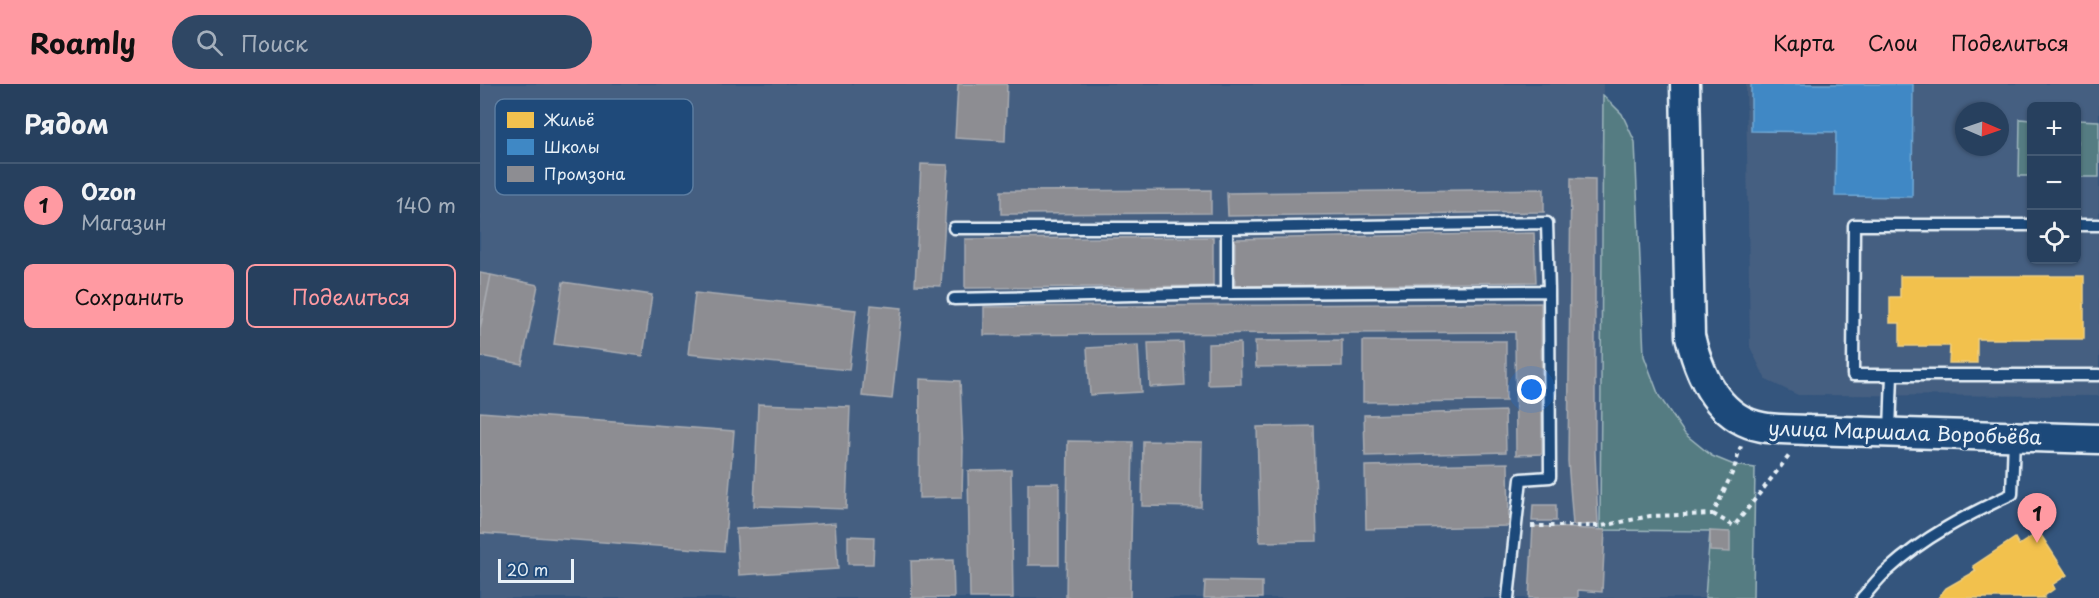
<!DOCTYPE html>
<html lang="ru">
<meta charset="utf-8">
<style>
:root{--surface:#27405e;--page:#2f4764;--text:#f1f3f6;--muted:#a4afbc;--line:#435973;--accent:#ff9aa2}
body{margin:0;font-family:"Playpen Sans",sans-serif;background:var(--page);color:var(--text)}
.controls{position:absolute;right:18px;top:18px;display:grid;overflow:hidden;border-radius:9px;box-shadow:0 2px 4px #0004}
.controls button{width:54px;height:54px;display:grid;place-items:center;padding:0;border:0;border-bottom:2px solid var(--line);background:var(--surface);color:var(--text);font:30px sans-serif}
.compass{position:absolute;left:1475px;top:18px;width:54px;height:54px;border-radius:50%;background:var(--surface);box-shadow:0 2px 4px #0004;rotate:92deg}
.scale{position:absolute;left:18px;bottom:15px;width:76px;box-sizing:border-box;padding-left:6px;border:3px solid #e8f1f8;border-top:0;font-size:16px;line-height:21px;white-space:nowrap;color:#e8f1f8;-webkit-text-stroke:4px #1f4a7a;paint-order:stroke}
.you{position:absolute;left:1052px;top:306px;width:21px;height:21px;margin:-15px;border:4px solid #fff;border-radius:50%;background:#1a73e8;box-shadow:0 0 0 9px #1a73e833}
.badge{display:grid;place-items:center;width:39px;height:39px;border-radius:50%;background:var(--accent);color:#111;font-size:20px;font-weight:700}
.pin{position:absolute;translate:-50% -50px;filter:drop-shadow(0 2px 3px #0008)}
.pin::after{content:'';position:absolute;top:32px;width:21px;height:18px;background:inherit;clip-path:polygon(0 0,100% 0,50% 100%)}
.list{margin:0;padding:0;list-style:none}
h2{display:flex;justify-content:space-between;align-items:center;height:78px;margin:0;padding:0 24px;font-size:26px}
h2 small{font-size:20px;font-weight:400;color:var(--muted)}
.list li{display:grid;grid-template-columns:39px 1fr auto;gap:18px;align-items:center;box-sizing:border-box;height:84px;padding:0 24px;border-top:2px solid var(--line)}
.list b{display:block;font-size:22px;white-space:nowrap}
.list p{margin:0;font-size:20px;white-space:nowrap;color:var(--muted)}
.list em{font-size:20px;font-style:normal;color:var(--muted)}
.actions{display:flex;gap:12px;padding:18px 24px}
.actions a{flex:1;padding:14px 0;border:2px solid var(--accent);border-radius:9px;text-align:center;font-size:21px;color:var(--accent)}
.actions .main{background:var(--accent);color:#111}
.icon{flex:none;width:33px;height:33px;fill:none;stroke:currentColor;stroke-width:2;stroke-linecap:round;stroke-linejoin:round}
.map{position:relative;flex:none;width:1619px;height:514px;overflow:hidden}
header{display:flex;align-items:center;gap:36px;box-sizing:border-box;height:84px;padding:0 30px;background:var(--accent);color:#111}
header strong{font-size:28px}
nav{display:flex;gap:33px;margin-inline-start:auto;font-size:21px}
.search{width:420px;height:54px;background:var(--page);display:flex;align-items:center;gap:15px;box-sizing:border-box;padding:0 21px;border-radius:33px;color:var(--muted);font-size:22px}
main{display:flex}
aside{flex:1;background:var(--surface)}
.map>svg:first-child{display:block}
</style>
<header>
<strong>Roamly</strong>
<div class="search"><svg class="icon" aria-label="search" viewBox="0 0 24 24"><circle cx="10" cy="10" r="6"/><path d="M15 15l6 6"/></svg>Поиск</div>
<nav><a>Карта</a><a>Слои</a><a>Поделиться</a></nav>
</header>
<main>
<aside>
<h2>Рядом<small></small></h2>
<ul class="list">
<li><span class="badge">1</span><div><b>Ozon</b><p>Магазин</p></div><em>140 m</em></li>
</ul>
<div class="actions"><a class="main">Сохранить</a><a>Поделиться</a></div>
</aside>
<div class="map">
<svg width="1619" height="514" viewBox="0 0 1619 514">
<rect width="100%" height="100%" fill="#34557d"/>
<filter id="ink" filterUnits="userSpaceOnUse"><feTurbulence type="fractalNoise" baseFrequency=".0167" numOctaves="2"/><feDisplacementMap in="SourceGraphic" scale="12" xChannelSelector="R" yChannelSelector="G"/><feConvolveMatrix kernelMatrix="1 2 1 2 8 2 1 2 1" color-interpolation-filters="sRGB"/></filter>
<g filter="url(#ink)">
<path fill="#455f81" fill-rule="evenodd" d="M0,0h1123l-3,445 110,2 -5,67h-1225z
M1266,0h353v312l-301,-1 -32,-15 -16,-33zM1552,22h44v154h-44zM1484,27h36v36h-36z"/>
<path fill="#557b82" stroke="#9eb6bd" stroke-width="1.5" d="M1123,11l19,19 13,28 9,214 15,40 26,38 27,22 22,9 21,3 -2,130h-48l5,-67 -110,-1z
M1540,35l11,1v56h-12z
M1597,36l22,1v56h-22z"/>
<path fill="#f2c14e" stroke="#efcf81" stroke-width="1.5" d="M1420,192h184v63h-107v24h-28l1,-17h-50v-23h-10v-26h10z
M1559,448l28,43 -15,10 2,4 -11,8 1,1h-106l8,-10 30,-17 -3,-5 42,-28 4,7z"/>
<path fill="#3f88c5" stroke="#72a8d4" stroke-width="1.5" d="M1271,0h162l-1,113 -77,-1 1,-64 -85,-1z"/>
<path fill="#8d8d92" stroke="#a8abb1" stroke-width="1.5" d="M478,0h49l-2,57 -50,-3z
M441,80l27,1 -7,121 -26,-1z
M1091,94l24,1v273l3,72 -25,1 -5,-64z
M1064,105v23l-316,4 -1,-23z
M731,106v23l-210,1v-23z
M1054,149l2,49 -301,4v-47z
M733,153v49l-248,2v-49z
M0,189l11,2 -11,53z
M11,191l47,10 -16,79 -42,-8v-26z
M83,198l89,13 -9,61 -89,-12z
M215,209l161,17 -7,60 -161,-16z
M1061,219l1,151 -26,1 -1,-123 -531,3v-28z
M391,221l31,3 -10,91 -30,-3z
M862,256v26l-86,1 -1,-26z
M883,257h143v60l-143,1z
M703,258l2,43 -35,2 -2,-44z
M760,259l1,41 -33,1v-41z
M658,261l3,47 -51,3 -3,-47z
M440,295l40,2 3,70 -1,46 -43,1z
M278,320l92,3 -4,102 -92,-3z
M1025,327l1,41 -141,4 -1,-41z
M0,328l254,19 -10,120 -244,-18z
M834,342l3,115 -57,1 -3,-115z
M588,357l65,1 -3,156h-64z
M663,357l59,1 -1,65 -59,-1z
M1028,379l1,63 -143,3 -1,-63z
M531,386l2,128h-43l-2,-127z
M548,399h31v82h-31z
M1053,421h23v16h-24z
M355,439l3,46 -99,6 -3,-46z
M1053,442l72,4 -3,62 -24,-2v8h-49z
M1230,447l20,1v20l-20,-1z
M368,452l26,1 -1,27h-25z
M473,476l1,38h-42l-1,-37z
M725,497l57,1v16h-58z"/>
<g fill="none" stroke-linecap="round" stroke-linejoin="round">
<defs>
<path id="lane" d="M1552,141h-178l-1,150h246
M1596,141h23
M474,144h273v65
M747,144l320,-5 2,68
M474,215l273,-6 322,-2 1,186 -29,2 -13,119
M1410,347l2,-56
M1382,514c9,-9 16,-20 26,-28 36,-33 79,-55 124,-76l2,-56"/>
<path id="secondary" d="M1205,0l5,252c9,38 28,83 72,91 15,3 32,2 47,3l290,9"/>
</defs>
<use href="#lane" stroke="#e8f1f8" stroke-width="15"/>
<use href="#secondary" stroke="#e8f1f8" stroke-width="33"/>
<path stroke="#e8f1f8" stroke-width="4" stroke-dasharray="4.5 4.5" stroke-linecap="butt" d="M1233,430l21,12 55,-70
M1051,442h71l48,-10 63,-2 21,-45 7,-23"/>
<use href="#lane" stroke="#1f4a7a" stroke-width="10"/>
<use href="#secondary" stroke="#1f4a7a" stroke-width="28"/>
</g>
</g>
<g text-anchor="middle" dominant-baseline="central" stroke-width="6" stroke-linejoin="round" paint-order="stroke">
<g font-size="20" fill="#e8f1f8" stroke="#1f4a7a">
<text transform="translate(1425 348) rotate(2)">улица Маршала Воробьёва</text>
</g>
</g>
<rect x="15" y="15" width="198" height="96" rx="9" fill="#1f4a7a" stroke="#5b7ca0" stroke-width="1.5"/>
<rect x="27" y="28" width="27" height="16" fill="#f2c14e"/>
<rect x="27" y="55" width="27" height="16" fill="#3f88c5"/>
<rect x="27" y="82" width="27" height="16" fill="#8d8d92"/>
<g font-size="16" fill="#e8f1f8">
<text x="64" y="42">Жильё</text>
<text x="64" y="69">Школы</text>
<text x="64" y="96">Промзона</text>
</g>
</svg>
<div class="controls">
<button>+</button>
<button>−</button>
<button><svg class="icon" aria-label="locate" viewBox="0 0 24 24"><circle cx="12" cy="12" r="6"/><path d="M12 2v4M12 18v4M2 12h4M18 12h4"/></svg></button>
</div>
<svg class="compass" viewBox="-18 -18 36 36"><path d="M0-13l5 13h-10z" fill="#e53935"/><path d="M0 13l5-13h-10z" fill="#a4afbc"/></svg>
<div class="scale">20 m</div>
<div class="you"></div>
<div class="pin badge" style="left:1557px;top:459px">1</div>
</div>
</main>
